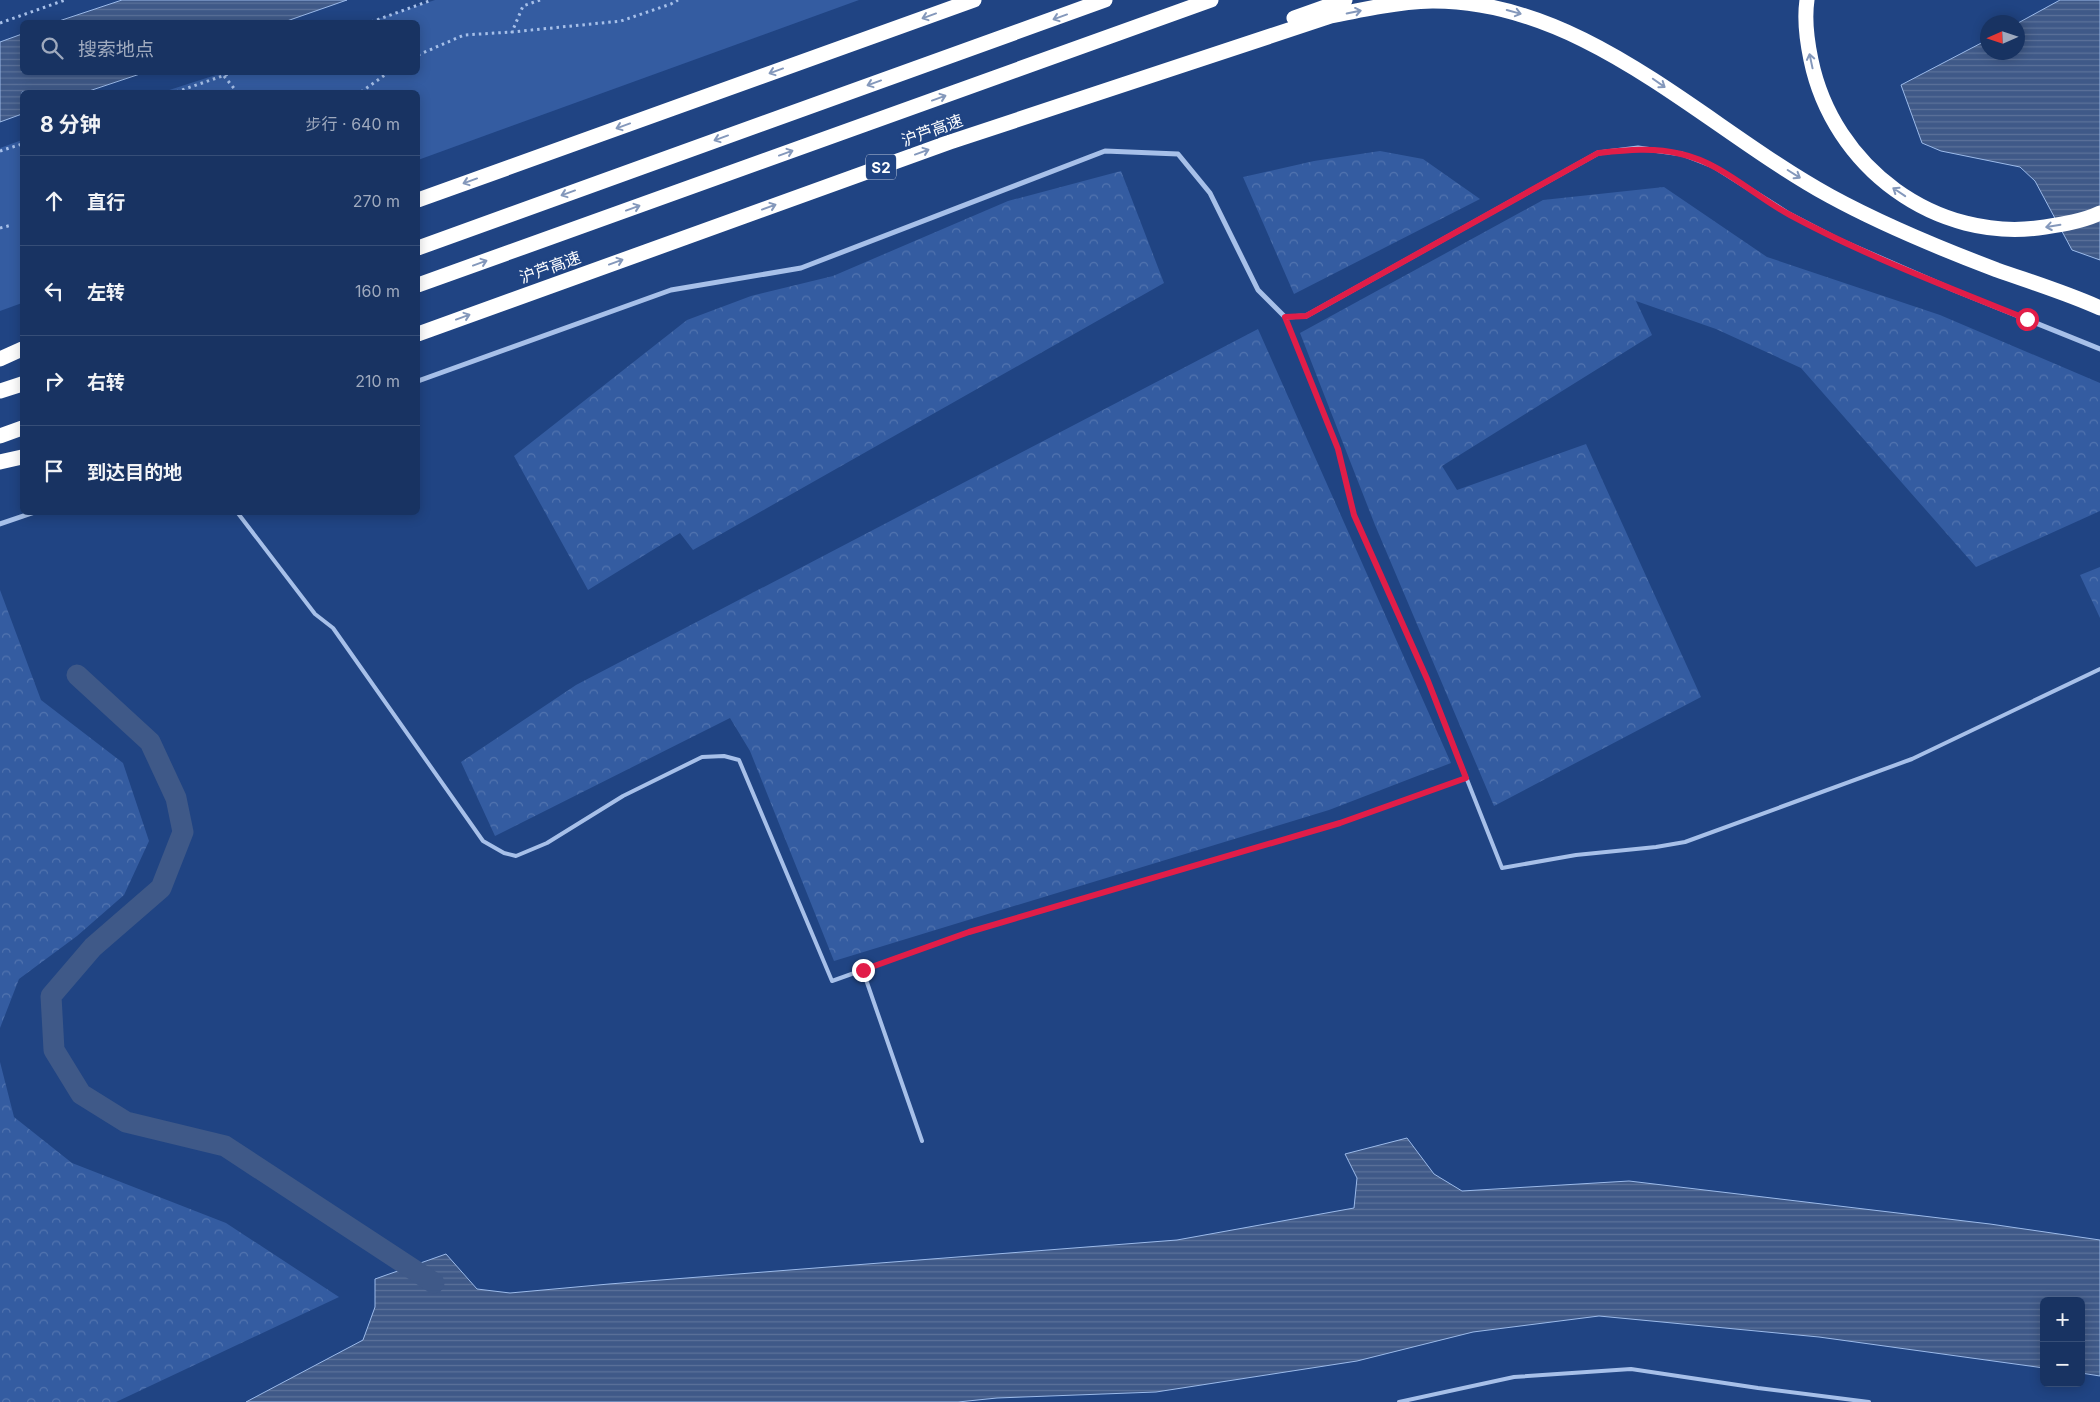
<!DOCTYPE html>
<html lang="zh">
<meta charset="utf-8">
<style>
:root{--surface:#183362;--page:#213b68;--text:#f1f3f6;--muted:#9faabe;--line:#364e77}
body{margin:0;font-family:Inter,"Noto Sans SC",sans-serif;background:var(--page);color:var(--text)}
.controls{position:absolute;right:15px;bottom:15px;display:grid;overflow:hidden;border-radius:8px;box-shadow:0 2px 12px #0003}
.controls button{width:45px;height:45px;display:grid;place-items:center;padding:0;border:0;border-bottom:1px solid var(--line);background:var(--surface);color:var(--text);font:25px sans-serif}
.compass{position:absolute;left:1980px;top:15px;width:45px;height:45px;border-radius:50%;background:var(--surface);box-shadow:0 2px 12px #0003;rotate:267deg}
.stop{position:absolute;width:15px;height:15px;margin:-11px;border:4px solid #e11d48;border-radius:50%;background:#fff}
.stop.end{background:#e11d48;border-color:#fff;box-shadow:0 1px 5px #0008}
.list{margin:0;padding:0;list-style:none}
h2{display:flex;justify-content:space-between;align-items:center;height:65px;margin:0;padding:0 20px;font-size:21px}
h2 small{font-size:16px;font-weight:400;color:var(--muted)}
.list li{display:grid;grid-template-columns:32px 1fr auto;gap:15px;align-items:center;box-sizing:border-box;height:90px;padding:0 20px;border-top:1px solid var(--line)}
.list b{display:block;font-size:19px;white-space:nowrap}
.list em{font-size:16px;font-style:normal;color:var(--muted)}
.icon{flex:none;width:28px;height:28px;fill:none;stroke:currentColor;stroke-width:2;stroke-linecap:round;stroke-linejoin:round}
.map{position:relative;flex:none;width:2100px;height:1402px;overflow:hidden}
.search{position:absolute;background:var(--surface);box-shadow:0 2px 12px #0003;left:20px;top:20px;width:400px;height:55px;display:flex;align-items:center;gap:12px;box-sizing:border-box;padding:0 18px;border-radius:8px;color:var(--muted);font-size:19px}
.panel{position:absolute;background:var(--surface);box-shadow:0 2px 12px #0003;left:20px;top:90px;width:400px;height:425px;border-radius:8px}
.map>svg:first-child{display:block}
</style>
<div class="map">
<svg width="2100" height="1402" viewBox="0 0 2100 1402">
<defs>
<pattern id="forest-crowns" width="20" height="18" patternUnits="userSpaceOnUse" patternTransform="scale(1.25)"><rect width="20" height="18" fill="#345ca1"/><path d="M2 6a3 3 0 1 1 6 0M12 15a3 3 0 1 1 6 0" fill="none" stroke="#5274af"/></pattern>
<pattern id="water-rules" width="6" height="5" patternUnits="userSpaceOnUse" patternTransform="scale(1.25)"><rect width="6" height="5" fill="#3f5988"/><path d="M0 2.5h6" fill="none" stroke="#5c729a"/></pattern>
</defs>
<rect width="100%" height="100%" fill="#204483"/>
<path fill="url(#forest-crowns)" d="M1380,151l43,8 57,40 -186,95 -51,-117 71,-16z
M1121,171l43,112 -471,267 -13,-17 -92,57 -74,-134 173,-136 64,-24 82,-20 175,-75z
M1664,187l103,70 173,58 160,68v128l-124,56 -175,-199 -85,-39 -80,-28 16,34 -210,131 15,24 129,-46 115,253 -207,109 -119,-281 -75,-192 243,-133z
M1258,329l193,434 -122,47 -495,151 -84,-210 -20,-33 -235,118 -34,-74 115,-77z
M2100,567v51l-20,-43z
M0,590l41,110 82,63 26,78 -25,54 -47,41 -58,43 -19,49z
M0,1062l14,55 58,46 154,60 113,74 -223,105h-116z"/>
<path fill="#345ca1" d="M435,0h424l-441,160v-68h-255l59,-19 196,-1v-50h-49z
M22,140v163l-22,8v-163z"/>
<path fill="url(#water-rules)" stroke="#9bbaea" d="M122,0h225l-63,22h-228z
M2060,0h40v260l-28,-10 -37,-69 -15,-14 -79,-16 -19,-8 -21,-58 86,-45 1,12h30v-29z
M22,34v38l121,1 -57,19h-64v22l-22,8v-80z
M1407,1138l27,36 28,17 167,-10 361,43 110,16v136l-19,-3v-72h-37v67l-225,-31 -220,-21 -126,16 -116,29 -201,31 -159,6 -39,4h-712l117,-62 12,-33v-28l71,-25 31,35 33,4 99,-9 568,-44 177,-32 3,-30 -12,-24z"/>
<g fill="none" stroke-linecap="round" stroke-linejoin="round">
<path stroke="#3f5988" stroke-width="21" d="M77,675l73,67 26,56 7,34 -22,56 -68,59 -42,49 3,54 27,44 45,28 99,24 209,137"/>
<path stroke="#a7c0e9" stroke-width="3" stroke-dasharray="2.5 4" stroke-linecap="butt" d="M540,0l-17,6 -11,26 109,-11 50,-17 7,-4
M371,22l61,-22
M0,23l65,-23
M418,55l46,-20 48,-3
M224,76l13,16
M176,92l58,-20
M361,92l28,-20
M0,151l22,-7
M0,228l12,-3"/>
<path stroke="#a7c0e9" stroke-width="4" d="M22,222v1
M1285,317l53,132 16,66 74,166 74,187 74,-13 80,-8 29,-5 227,-83 188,-90
M237,512l78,102 18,14 150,213 21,12 12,3 31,-13 76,-47 79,-39 22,-1 15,4 93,221 137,-49 371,-109 126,-45
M863,971l59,170
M1399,1402l115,-25 117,-8 127,19 111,14"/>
<path stroke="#a7c0e9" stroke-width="5" d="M418,381l253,-91 130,-22 304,-117 73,3 32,39 48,97 27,27 21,-1 292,-163 40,-5 44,6 31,12 76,48 48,25 117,51 146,59
M0,524l35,-12"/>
<path stroke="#fff" stroke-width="15" d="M1807,0c-3,20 0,41 4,60 22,107 125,184 234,167 19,-3 38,-6 55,-14
M1294,18l51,-18
M941,145l390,-129c33,-7 67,-14 101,-15 153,-1 272,126 398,195 53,29 109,52 167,74 34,12 70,23 103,38
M418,200l556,-200
M418,248l687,-248
M418,285l793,-285
M418,334l532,-192
M0,359l22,-10
M0,391l22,-7
M0,436l22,-8
M0,462l22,-5"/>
</g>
<defs><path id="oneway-shaft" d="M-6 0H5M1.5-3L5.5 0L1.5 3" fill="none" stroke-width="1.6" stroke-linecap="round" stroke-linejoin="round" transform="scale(1.25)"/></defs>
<g stroke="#8498bb">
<use href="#oneway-shaft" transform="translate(1354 12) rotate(-12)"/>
<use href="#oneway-shaft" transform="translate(1514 12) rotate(15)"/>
<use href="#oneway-shaft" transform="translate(929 16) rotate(160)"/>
<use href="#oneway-shaft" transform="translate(1060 17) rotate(160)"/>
<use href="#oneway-shaft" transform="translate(1811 61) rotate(-102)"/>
<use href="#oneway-shaft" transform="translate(776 71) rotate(160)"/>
<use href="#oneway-shaft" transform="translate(874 83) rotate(160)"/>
<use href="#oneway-shaft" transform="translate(1659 83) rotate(35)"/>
<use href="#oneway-shaft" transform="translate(939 98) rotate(-20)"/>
<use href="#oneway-shaft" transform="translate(623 126) rotate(160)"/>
<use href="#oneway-shaft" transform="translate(721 138) rotate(160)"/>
<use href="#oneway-shaft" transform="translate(922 152) rotate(-20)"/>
<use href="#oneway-shaft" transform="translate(786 153) rotate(-20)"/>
<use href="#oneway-shaft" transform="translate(1794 174) rotate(32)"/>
<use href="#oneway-shaft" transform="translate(470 181) rotate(160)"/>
<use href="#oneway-shaft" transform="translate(1899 192) rotate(-146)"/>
<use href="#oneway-shaft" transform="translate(568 193) rotate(160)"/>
<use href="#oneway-shaft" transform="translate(769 207) rotate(-20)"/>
<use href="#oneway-shaft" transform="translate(633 208) rotate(-20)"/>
<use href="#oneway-shaft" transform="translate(2053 226) rotate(171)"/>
<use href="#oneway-shaft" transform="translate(616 262) rotate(-20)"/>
<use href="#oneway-shaft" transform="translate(480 263) rotate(-20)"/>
<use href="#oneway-shaft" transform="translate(463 317) rotate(-20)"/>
</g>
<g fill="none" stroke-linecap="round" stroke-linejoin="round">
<path stroke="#e11d48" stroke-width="6" d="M863,970l106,-38 371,-109 126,-45 -38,-97 -74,-166 -16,-66 -53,-132 21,-1 292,-163c28,-3 55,-6 83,1 41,9 73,42 109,61 76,41 157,72 237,104"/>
</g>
<g text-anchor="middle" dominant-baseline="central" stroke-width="5" stroke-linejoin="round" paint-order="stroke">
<rect fill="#204483" stroke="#bcc7da" stroke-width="1" x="866" y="154.5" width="30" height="25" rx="4"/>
<g font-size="15" font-weight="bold" fill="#fff">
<text x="881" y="167">S2</text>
</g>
<g font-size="16" fill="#fff" stroke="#204483">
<text transform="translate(932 130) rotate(-20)">沪芦高速</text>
<text transform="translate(550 267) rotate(-20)">沪芦高速</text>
</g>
</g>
</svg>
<div class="controls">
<button>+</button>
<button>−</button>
</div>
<svg class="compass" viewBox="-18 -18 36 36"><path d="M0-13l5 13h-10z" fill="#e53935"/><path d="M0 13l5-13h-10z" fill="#9faabe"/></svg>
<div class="stop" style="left:2027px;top:319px"></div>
<div class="stop end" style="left:863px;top:970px"></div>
<div class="search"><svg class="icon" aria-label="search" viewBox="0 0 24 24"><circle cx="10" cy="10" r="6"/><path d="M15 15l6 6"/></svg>搜索地点</div>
<section class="panel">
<h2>8 分钟<small>步行 · 640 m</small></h2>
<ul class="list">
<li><svg class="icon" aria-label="ahead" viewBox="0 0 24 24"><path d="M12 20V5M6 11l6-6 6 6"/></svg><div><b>直行</b></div><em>270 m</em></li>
<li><svg class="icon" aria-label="left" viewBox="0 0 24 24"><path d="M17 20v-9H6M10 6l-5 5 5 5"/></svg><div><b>左转</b></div><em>160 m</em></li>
<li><svg class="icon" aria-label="right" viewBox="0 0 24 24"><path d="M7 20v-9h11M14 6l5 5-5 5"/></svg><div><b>右转</b></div><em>210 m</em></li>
<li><svg class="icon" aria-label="arrive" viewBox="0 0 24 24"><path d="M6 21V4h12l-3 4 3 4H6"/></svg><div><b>到达目的地</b></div></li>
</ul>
</section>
</div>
